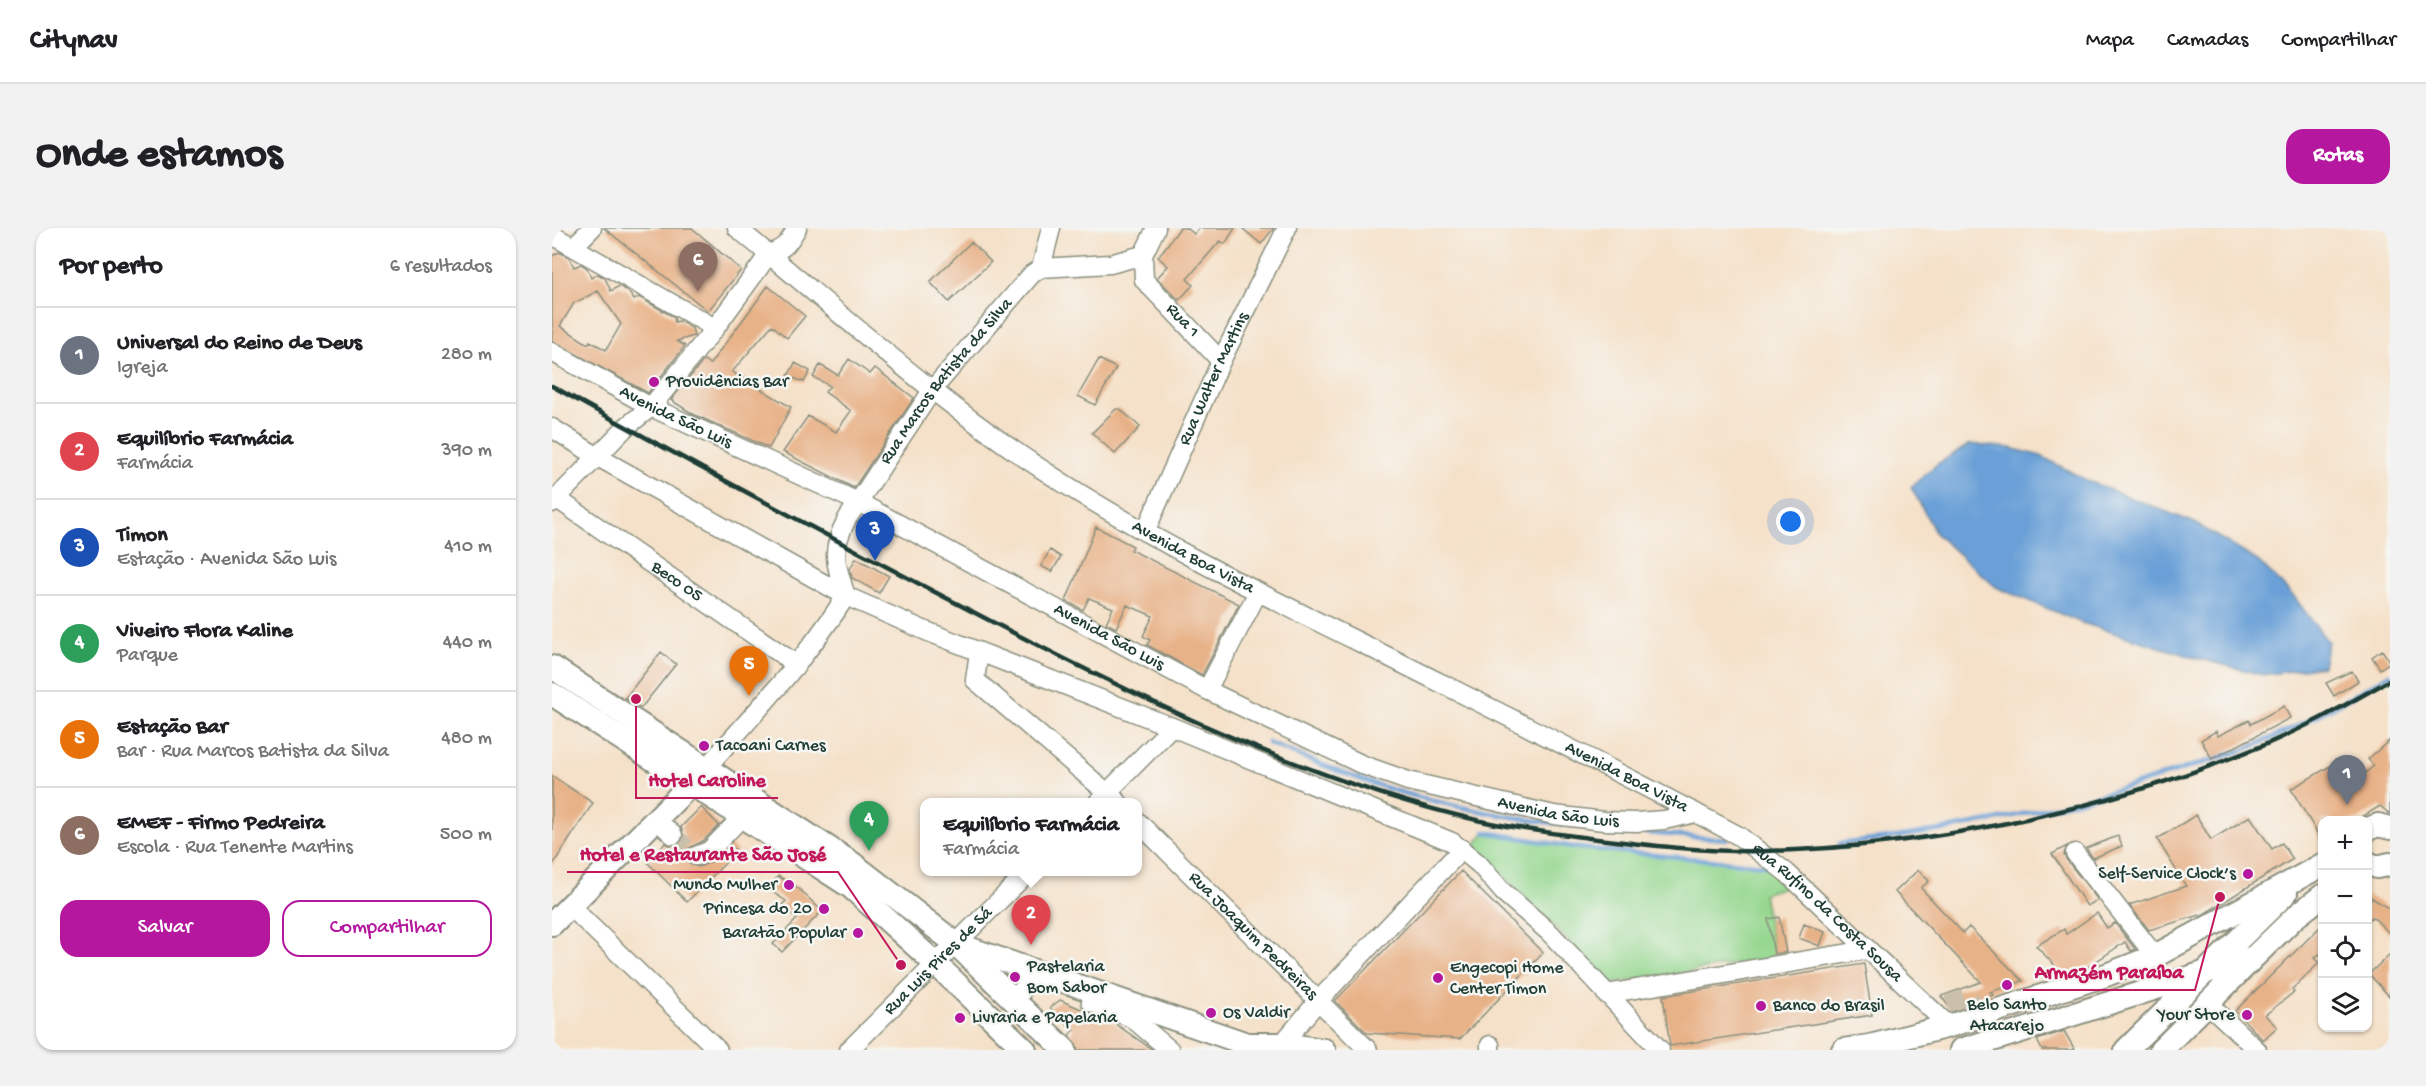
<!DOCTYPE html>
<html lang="pt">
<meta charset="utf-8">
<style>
:root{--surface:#fff;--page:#f2f2f2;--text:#202124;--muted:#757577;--line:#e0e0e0;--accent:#b5179e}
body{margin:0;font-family:"Gochi Hand",sans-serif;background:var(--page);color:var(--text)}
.controls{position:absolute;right:18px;bottom:18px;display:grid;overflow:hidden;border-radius:12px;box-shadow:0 2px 4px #0004}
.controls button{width:54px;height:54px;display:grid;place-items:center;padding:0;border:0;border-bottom:2px solid var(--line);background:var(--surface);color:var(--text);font:30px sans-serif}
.you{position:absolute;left:1239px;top:294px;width:21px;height:21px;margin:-15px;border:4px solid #fff;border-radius:50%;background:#1a73e8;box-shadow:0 0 0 9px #1a73e833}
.badge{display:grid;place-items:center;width:39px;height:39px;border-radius:50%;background:var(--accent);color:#fff;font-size:20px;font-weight:700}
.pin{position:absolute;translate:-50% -50px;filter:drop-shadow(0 2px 3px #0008)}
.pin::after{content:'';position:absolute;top:32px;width:21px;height:18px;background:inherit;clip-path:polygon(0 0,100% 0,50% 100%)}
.popup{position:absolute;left:368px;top:570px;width:222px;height:78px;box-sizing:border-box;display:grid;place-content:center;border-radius:12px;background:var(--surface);filter:drop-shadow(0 2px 4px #0005);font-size:20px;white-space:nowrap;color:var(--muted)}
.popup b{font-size:22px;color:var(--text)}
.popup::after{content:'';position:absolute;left:50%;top:100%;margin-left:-12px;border:12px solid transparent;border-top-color:var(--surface)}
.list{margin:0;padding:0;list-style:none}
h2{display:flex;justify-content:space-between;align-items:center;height:78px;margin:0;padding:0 24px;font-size:26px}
h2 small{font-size:20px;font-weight:400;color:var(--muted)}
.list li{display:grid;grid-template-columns:39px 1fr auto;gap:18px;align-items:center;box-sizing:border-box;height:96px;padding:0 24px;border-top:2px solid var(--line)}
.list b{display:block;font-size:22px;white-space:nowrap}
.list p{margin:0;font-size:20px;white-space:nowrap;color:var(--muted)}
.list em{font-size:20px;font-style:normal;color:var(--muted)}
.actions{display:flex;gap:12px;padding:18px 24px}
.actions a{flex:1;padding:14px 0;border:2px solid var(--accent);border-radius:18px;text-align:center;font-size:21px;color:var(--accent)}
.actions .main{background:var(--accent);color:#fff}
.icon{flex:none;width:33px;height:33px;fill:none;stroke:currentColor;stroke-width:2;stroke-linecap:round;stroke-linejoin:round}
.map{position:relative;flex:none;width:1838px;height:822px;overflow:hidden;border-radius:18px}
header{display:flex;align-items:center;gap:36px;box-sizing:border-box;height:84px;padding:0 30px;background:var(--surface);border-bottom:2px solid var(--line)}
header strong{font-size:28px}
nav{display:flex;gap:33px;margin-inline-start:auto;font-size:21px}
.intro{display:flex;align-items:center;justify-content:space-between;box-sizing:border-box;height:144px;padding:0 36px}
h1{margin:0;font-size:42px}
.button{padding:15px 27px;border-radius:18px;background:var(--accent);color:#fff;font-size:21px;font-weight:700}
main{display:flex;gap:36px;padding:0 36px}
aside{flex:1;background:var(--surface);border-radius:18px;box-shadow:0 2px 4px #0004}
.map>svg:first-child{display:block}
</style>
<header>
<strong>Citynav</strong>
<nav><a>Mapa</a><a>Camadas</a><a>Compartilhar</a></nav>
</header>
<div class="intro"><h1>Onde estamos</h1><a class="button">Rotas</a></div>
<main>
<aside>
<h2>Por perto<small>6 resultados</small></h2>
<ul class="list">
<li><span class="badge" style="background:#6b7280">1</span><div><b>Universal do Reino de Deus</b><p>Igreja</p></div><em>280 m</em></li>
<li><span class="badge" style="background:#e0444e">2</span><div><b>Equilíbrio Farmácia</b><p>Farmácia</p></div><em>390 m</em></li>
<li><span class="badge" style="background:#1a4fb4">3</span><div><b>Timon</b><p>Estação · Avenida São Luis</p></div><em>410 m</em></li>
<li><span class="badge" style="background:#2e9e5b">4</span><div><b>Viveiro Flora Kaline</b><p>Parque</p></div><em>440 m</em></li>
<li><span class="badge" style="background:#e8710a">5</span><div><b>Estação Bar</b><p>Bar · Rua Marcos Batista da Silva</p></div><em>480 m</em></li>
<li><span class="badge" style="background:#8d6e63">6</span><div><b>EMEF - Firmo Pedreira</b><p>Escola · Rua Tenente Martins</p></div><em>500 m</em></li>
</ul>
<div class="actions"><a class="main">Salvar</a><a>Compartilhar</a></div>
</aside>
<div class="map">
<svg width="1838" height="822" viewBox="0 0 1838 822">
<rect width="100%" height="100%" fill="#f6f6f2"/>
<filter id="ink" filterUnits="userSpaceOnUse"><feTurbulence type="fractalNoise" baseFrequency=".0167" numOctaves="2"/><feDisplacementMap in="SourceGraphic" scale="12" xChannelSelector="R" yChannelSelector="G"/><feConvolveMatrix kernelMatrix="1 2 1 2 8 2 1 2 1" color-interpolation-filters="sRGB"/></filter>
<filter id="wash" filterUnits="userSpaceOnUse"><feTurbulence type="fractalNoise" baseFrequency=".008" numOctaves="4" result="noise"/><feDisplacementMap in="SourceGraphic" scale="24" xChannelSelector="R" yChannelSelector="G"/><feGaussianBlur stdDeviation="1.35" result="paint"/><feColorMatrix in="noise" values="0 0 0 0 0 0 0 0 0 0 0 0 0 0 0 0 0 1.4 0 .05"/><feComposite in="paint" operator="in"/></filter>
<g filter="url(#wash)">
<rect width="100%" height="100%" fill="#f5e1c9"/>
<path fill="#95d78f" stroke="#5a8a62" stroke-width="1.5" d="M933,604l94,16 189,17 19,21 -24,8 12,64 -164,26 -137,-138z"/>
<path fill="#6aa0d7" stroke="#446e86" stroke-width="1.5" d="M1418,216l41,4 30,8 47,25 107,42 63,38 37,37 33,44 -5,24 -60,9 -71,-18 -110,-34 -86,-36 -60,-53 -25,-47 26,-23z"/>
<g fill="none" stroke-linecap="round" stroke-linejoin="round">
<path stroke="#6aa0d7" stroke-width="4.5" d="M716,515c45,18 89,37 136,50 106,30 214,39 323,46
M933,604l94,16 186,17
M1287,616c118,-12 232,-37 345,-75 23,-8 47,-14 69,-23 48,-19 93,-46 137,-72"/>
</g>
<g id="blocks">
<path fill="#e8b288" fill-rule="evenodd" d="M52,0h88l49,42 -33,41z
M628,0h7l7,6 6,-6h35l-10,16 -5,-3 -33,38 6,6 -14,15 -22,-22 11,-12 -10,-9z
M690,0h32l-13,16z
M419,14l20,20 -42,40 -19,-20z
M7,24l10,5 5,10 7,-3 6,4 4,10 7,-4 7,4 6,13 8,-5 9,5 6,9 5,-3 35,20 1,5 4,-1 13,7 2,8 -17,5 8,5 -37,47 -96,-52v-85zM46,63l23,33 -15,26 -16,-9 -2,3 -28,-18 14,-23z
M216,58l37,30 -18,22 -15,-13 -40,47 59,35 -22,41 -76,-34 -22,-14 33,-40 6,4z
M297,131l21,15 5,-6 39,30 -60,90 -71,-36 25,-36 28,16 15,-21 -26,-19 5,-6 -17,-9 7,-12 18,10z
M547,131l17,9 -21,37 -17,-9z
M243,135l15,8 -6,11 -16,-6z
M564,181h4l20,18 -25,27 -23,-21z
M544,299l37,19 -2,4 108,54 -37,71 -55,-30 3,-5 -7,-4 10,-20 -26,-11 -11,23 -10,-5 7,-15 -24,-10 -6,12 -17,-9z
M498,322l11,7 -9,15 -11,-6z
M304,330l33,18 -10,17 -27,-15 -2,-9z
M1830,422l8,12 -10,7 -8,-12z
M109,424l15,12 -35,44 -16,-10z
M1800,443l6,10 -24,15 -8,-13z
M1732,478l6,12 -78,41 -11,-19 15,-9 2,5 31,-16 2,4z
M1838,512v74l-10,-8 -23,14h-35v21l-31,-52 51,-30 13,22 19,-15 -6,-7z
M0,548l41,27 -41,63z
M149,579l18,18 -16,16 -16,8 -2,6 4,9 10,3 14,-6 17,-16 7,6 -50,51 -39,-39 17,-20 6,3 10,-3 3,-6 -3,-10z
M1644,587l15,25 39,-24 22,33 10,-6 11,16 -89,55 -55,16 -20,-25 57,-19 -29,-47z
M1566,608l4,10 -29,12 -7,-10z
M1515,618l-3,8 2,5 32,41 -11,6 -35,-52z
M1366,642l11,11 -8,7 42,45 6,-6 54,54 -33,11 3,3 -8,3 1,2 -34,11 -11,-15 40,-14 -86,-90z
M909,643l82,82 -83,86 -93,-6 -32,-32z
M226,648l20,12 24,23 -40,41 -9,-8 24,-25 -15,-14 4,-4 -18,-12z
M1815,667l23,14v25l-17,-17 -6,3z
M1545,685l10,15 8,-5 20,26 -4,2 -6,-9 -36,24 -26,8 -27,-28 28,-17 2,5z
M1227,689l7,35 -12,2 -6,-35z
M1252,696l21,8 -5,14 -21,-8z
M1770,697v28l-8,5 5,5 -27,26 2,3 -29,23 12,12 -14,13 -28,-29z
M1838,726v43l-21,-23z
M1312,736l8,51 -202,31 -7,-50z
M508,772l54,23 39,27h-75l-9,-15 5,-5 -24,-22z
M1512,803l11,19h-33l-5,-10z"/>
</g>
</g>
<g filter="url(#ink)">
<use href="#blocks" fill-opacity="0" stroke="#8a8f7e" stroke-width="1.5"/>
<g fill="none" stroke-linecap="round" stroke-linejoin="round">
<path stroke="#cac0ab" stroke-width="18" stroke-dasharray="18 9" stroke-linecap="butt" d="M121,607l23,21
M1395,776l18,-6 12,6"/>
<defs>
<g id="minor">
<path id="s1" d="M185,0c100,82 197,171 306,242 102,67 212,121 322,175 125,63 251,125 374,191l48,37 162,153"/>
<path id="s2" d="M604,0l-13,27 1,25 77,81"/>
<path d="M0,7l163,93"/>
<path d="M22,18l18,-18"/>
<path d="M217,26c16,-5 20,-12 28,-26"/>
<path d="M489,40l10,-40"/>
<path id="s3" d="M0,124l99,55 207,95 349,188 156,75 45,16 146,34 50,6 32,1 28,-2 32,-7"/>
<path d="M0,200l46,29 248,139 80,35 246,96 280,115 27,22 24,28 47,41 110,117"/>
<path id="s4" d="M4,270l241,167"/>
<path d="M0,275l74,-76 25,-20 64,-79 54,-74"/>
<path id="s5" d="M593,304l76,-171 66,-133"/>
<path d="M427,424l-4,28 143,122"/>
<path d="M655,462l51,-98"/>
<path id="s6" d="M153,541c50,-56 101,-110 141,-173 -11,-34 -16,-45 1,-77l86,-130 99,-115 9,-6 69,-4 33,-9"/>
<path d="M546,574l74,-75"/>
<path d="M105,592l16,15"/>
<path id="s7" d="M586,594l230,228"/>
<path d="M1523,625l80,103"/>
<path d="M144,628l13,-5 33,-34"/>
<path d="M18,678l148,144"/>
<path d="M1054,766l261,-44"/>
<path d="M539,774l41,16 38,32"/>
<path d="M462,775l20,-31"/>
<path d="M1655,775l50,47"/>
<path d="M730,816l36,-43 144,-152"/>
<path id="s8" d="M297,822l179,-178"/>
<path d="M938,822v-5"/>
</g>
<path id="major" d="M0,439l301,197 102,79 110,107
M0,466l299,193 85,77 89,86
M1816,601l10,-4 12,3
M1816,635l9,4 13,-3
M0,696l149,-150
M410,718l285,98h35l42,6
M1291,822l27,-4 79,-20 157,-51 49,-19 167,-91
M1409,822l293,-93 41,-40 27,-21
M1574,822l160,-157
M1609,822l90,-90"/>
</defs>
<use href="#minor" stroke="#8a8f7e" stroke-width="21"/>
<use href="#major" stroke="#8a8f7e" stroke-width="26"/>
<use href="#minor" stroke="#fff" stroke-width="18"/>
<use href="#major" stroke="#fff" stroke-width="22"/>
<path stroke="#1f3d34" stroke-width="4.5" d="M0,158c141,78 284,155 427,229 157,82 329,167 502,206 36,8 72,12 108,17 58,7 119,15 178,13 160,-4 333,-40 482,-100 49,-19 95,-45 141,-71"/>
</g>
</g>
<g fill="#b5179e" stroke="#f6f6f2" stroke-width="2">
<circle cx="102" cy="154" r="6"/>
<circle cx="152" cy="518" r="6"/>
<circle cx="1696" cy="646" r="6"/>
<circle cx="237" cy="657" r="6"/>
<circle cx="272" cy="681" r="6"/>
<circle cx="306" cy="705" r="6"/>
<circle cx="463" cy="749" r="6"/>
<circle cx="886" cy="750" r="6"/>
<circle cx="1455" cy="757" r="6"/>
<circle cx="1209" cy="778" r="6"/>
<circle cx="659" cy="785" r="6"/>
<circle cx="1695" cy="787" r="6"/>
<circle cx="408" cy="790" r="6"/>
</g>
<g text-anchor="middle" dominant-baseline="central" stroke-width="5" stroke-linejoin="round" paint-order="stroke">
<g font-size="18" fill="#1f3d34" stroke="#f6f6f2">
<text stroke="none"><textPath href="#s2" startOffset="111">Rua 1</textPath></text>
<text stroke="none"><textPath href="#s5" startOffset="168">Rua Walter Martins</textPath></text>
<text stroke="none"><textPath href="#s6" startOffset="474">Rua Marcos Batista da Silva</textPath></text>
<text stroke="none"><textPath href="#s3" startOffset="140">Avenida São Luis</textPath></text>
<text stroke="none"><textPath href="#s1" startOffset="564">Avenida Boa Vista</textPath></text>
<text stroke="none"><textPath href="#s4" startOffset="147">Beco 05</textPath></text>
<text stroke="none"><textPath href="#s3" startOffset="626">Avenida São Luis</textPath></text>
<text stroke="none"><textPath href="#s1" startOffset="1050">Avenida Boa Vista</textPath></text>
<text stroke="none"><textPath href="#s3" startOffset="1112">Avenida São Luis</textPath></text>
<text stroke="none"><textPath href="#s1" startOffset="1294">Rua Rufino da Costa Sousa</textPath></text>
<text stroke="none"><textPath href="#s7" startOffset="162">Rua Joaquim Pedreiras</textPath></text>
<text stroke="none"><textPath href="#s8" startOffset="126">Rua Luis Pires de Sá</textPath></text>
</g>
<g font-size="18" fill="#1f3d34" stroke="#f6f6f2" text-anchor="start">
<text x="114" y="154">Providências Bar</text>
<text x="164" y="518">Tacoani Carnes</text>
<text x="1684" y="646" text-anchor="end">Self-Service Clock’s</text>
<text x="225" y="657" text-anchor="end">Mundo Mulher</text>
<text x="260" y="681" text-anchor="end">Princesa do 20</text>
<text x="294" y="705" text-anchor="end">Baratão Popular</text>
<text x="475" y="739">Pastelaria<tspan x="475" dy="21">Bom Sabor</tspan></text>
<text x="898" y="740">Engecopi Home<tspan x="898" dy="21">Center Timon</tspan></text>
<text x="1455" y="777" text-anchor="middle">Belo Santo<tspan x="1455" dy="21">Atacarejo</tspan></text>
<text x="1221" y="778">Banco do Brasil</text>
<text x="671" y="785">Os Valdir</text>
<text x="1683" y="787" text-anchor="end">Your Store</text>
<text x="420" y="790">Livraria e Papelaria</text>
</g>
</g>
<path fill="none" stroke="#c2185b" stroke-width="2" d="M84 471L84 570H226M349 737L286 644H15M1668 669L1643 762H1471"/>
<g fill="#c2185b" stroke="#f6f6f2" stroke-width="2">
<circle cx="84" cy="471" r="6"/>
<circle cx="349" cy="737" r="6"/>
<circle cx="1668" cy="669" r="6"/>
</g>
<g font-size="20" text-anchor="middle" font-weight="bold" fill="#c2185b" stroke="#f6f6f2" stroke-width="5" stroke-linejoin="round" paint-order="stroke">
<text x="155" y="558">Hotel Caroline</text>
<text x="151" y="632">Hotel e Restaurante São José</text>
<text x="1557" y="750">Armazém Paraíba</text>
</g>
</svg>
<div class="controls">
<button>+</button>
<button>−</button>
<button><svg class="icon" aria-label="locate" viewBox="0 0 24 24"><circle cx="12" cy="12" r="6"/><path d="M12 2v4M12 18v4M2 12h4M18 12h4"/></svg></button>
<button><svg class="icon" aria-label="layers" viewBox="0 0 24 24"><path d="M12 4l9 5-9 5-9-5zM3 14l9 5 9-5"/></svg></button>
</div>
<div class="you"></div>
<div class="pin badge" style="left:1795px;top:577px;background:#6b7280">1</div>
<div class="pin badge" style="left:479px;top:717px;background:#e0444e">2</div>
<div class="popup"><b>Equilíbrio Farmácia</b>Farmácia</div>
<div class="pin badge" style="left:323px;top:333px;background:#1a4fb4">3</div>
<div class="pin badge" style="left:317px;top:623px;background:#2e9e5b">4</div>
<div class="pin badge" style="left:197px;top:468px;background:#e8710a">5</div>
<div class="pin badge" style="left:146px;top:64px;background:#8d6e63">6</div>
</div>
</main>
